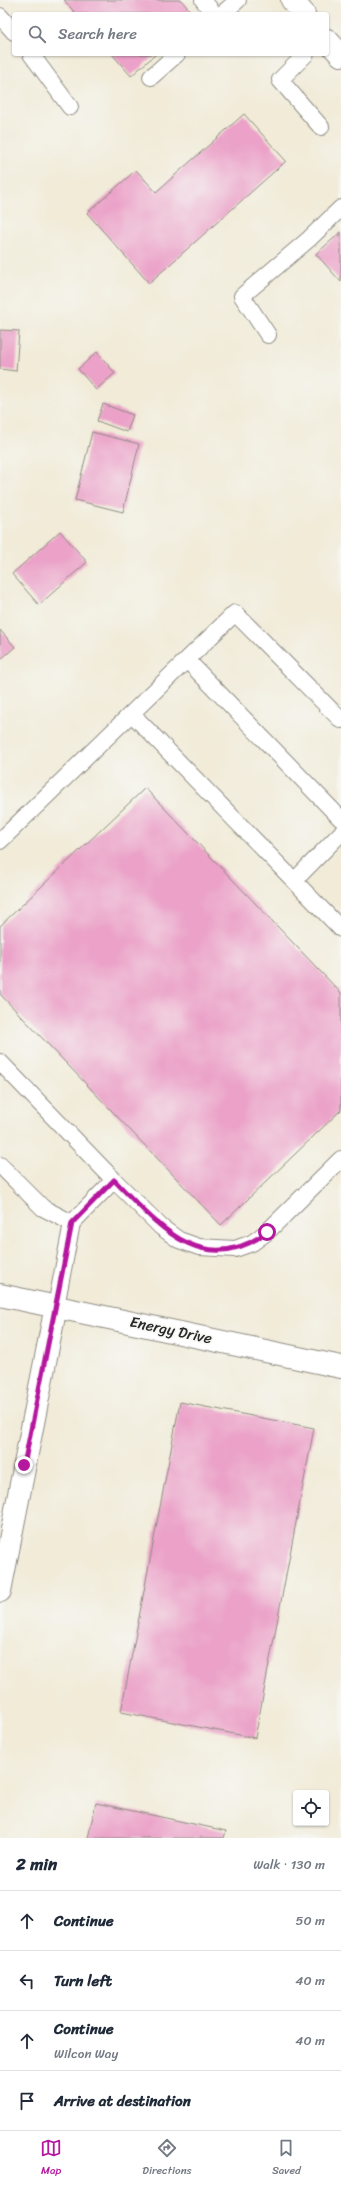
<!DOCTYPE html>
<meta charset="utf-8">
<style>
:root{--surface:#fff;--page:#f6f6f7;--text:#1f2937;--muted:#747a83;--line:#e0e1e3;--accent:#b5179e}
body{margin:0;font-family:Sriracha,sans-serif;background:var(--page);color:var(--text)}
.controls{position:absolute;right:12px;bottom:12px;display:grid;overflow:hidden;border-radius:4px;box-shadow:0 1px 3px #0004}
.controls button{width:36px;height:36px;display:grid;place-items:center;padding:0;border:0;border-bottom:1px solid var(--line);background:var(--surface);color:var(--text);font:20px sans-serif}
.stop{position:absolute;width:12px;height:12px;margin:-9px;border:3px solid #b5179e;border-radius:50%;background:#fff}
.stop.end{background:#b5179e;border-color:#fff;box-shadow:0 1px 4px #0008}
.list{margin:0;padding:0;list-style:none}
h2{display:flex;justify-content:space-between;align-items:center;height:52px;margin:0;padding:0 16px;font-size:17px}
h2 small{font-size:13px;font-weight:400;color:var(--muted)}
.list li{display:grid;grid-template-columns:26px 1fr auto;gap:12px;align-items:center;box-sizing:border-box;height:60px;padding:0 16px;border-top:1px solid var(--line)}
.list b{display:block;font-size:15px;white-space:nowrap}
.list p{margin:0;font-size:13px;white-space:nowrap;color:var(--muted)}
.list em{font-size:13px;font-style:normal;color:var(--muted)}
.icon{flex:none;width:22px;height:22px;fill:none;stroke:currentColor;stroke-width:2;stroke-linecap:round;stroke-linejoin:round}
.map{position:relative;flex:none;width:341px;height:1838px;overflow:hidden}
.search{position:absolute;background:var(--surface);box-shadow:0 1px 3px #0004;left:12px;right:12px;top:12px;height:44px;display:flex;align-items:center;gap:10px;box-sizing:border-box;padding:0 14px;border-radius:4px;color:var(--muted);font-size:15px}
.sheet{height:292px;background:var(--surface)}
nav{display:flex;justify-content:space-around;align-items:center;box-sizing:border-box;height:56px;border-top:1px solid var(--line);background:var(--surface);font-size:11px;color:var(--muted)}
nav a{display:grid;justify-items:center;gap:2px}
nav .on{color:var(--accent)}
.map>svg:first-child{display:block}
</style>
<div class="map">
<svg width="341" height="1838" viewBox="0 0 341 1838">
<rect width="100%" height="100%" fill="#f6f6f2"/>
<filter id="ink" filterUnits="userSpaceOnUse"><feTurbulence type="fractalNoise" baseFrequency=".025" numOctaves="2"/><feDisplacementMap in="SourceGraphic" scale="8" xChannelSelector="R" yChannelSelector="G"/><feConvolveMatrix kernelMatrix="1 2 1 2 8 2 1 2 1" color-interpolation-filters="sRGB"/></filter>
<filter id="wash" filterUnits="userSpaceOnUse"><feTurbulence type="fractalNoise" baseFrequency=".012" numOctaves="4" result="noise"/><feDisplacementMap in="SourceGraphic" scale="16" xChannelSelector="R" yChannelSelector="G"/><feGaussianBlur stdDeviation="0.9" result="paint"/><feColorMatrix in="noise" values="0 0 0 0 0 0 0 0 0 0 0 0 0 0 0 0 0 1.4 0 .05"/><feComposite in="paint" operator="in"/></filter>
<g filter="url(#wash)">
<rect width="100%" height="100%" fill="#f1ebd8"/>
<g id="blocks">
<path fill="#eba1c8" d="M64,0h117l12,14h-117z
M112,54h44l-25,22z
M244,114l42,47 -137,122 -62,-70 49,-43 20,22z
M341,232v50l-25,-28z
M0,330l19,1 -3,40 -16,-2z
M97,352l18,21 -19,17 -18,-21z
M103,404l30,11 -6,17 -30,-11z
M92,432l47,12 -16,68 -48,-12z
M60,531l27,31 -48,43 -27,-31z
M0,630l15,17 -15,13z
M145,788l196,205v117l-120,115 -221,-231v-68z
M180,1402l134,26 -59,310 -134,-26z
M96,1803l130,28 -2,7h-136z"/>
</g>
</g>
<g filter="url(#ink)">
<use href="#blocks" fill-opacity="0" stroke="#8e8b82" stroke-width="1"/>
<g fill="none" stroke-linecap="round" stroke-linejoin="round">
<defs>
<path id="lane" d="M203,0l11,14
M222,14l16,-14
M0,16l14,16
M31,54l39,53
M306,54l-26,26 41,47
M151,77l26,-23
M268,335l-26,-39 67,-57 32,-31
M187,660l154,159
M132,714l209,215
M0,841l235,-228 106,107
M294,881l47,-48
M0,1062l114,118
M0,1165l43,43 29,15
M56,1306l16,-83 42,-43 47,47 18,13 20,7 36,2 17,-6 15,-11 74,-73"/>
<path id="street" d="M292,0l12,14
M327,40l14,15
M0,1295l341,72
M0,1591l56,-285"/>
</defs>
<use href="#lane" stroke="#8e8b82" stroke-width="18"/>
<use href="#street" stroke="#8e8b82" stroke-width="24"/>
<use href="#lane" stroke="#fff" stroke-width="16"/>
<use href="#street" stroke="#fff" stroke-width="22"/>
</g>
</g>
<g fill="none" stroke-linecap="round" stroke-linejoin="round" filter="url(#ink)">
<path stroke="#b5179e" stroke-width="5" d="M24,1465l48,-242 42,-43c43,44 88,100 153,52"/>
</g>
<g text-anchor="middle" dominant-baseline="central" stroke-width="3" stroke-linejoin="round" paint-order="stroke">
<g font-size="15" fill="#2b2b2b" stroke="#f6f6f2">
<text transform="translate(171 1330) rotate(12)">Energy Drive</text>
</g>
</g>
</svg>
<div class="controls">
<button><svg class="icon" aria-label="locate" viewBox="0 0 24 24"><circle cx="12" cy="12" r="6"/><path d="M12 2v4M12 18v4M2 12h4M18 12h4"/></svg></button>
</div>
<div class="stop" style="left:267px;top:1232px"></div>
<div class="stop end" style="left:24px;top:1465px"></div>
<div class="search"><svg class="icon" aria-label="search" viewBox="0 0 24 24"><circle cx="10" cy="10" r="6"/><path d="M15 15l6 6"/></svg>Search here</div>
</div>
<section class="sheet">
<h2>2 min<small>Walk · 130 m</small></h2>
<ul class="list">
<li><svg class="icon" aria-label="ahead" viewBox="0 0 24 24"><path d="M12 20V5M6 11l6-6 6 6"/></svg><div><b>Continue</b></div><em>50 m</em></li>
<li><svg class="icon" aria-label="left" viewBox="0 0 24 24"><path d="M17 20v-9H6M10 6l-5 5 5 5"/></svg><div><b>Turn left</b></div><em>40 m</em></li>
<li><svg class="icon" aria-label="ahead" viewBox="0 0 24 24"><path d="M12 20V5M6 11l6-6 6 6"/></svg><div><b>Continue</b><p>Wilcon Way</p></div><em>40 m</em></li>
<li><svg class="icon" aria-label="arrive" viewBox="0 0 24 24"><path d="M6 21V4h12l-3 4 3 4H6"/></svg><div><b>Arrive at destination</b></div></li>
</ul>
</section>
<nav>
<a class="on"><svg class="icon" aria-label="map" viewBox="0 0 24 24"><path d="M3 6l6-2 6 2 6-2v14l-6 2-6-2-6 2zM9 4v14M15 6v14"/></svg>Map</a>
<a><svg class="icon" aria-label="directions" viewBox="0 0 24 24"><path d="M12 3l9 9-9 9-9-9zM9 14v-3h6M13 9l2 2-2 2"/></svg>Directions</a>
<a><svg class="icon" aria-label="saved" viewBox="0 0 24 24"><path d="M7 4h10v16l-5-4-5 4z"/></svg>Saved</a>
</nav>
